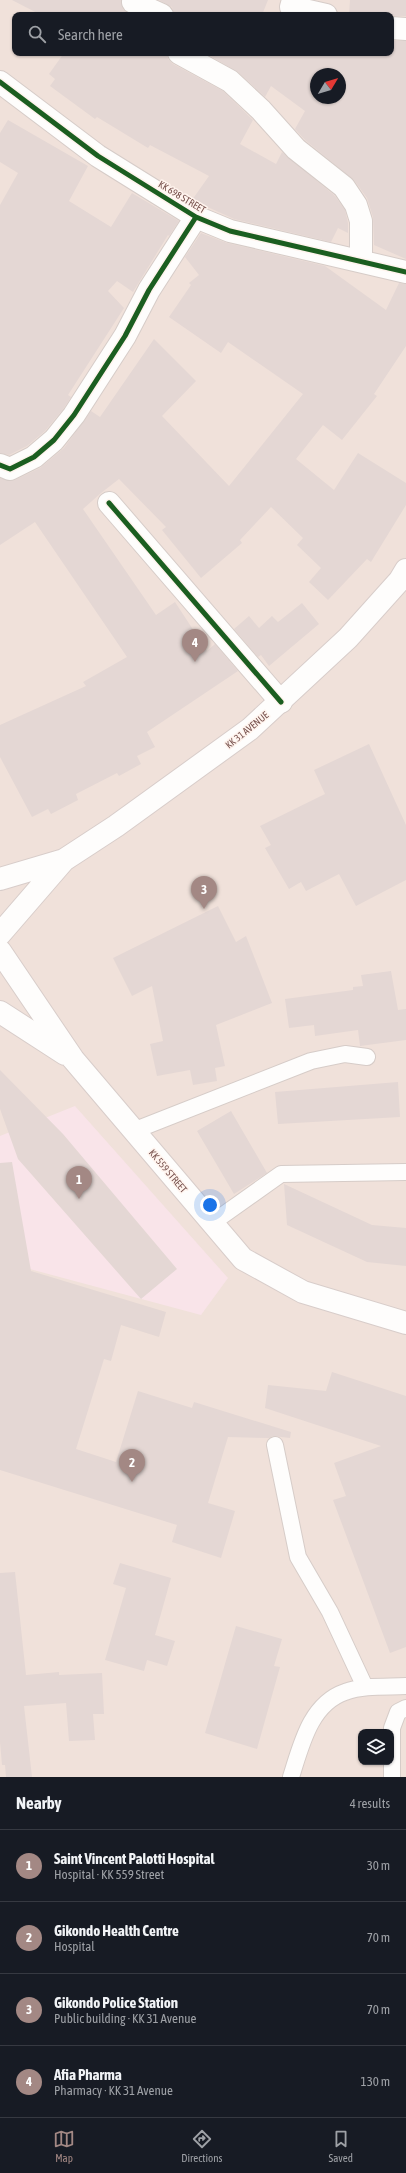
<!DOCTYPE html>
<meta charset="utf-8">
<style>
:root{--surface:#171b24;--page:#20242c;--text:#f1f3f6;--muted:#9ea1a6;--line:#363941;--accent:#a38884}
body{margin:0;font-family:"Asap Condensed",sans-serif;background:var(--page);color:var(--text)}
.controls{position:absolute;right:12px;bottom:12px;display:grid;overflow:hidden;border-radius:8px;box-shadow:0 1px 3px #0004}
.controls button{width:36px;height:36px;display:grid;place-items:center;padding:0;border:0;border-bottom:1px solid var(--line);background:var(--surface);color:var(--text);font:20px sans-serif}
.compass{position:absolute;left:310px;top:68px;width:36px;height:36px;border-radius:50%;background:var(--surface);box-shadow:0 1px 3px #0004;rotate:52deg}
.you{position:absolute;left:210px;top:1205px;width:14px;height:14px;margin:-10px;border:3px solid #fff;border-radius:50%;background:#1a73e8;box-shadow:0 0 0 6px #1a73e833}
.badge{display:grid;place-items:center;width:26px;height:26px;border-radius:50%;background:var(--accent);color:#fff;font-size:13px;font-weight:700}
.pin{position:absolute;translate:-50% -33px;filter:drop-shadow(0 1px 2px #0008)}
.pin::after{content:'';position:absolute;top:21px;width:14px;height:12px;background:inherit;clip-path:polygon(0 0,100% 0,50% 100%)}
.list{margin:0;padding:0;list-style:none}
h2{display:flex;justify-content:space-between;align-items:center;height:52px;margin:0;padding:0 16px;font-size:17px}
h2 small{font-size:13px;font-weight:400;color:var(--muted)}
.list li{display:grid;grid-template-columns:26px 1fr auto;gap:12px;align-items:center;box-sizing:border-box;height:72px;padding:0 16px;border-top:1px solid var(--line)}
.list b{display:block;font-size:15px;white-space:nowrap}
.list p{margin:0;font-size:13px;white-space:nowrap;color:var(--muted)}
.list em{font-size:13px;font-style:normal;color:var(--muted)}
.icon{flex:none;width:22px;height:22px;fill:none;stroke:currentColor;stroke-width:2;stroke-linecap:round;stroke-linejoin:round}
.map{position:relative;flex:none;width:406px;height:1777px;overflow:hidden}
.search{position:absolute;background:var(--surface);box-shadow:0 1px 3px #0004;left:12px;right:12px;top:12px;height:44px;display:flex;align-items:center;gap:10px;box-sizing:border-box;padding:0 14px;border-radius:8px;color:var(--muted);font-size:15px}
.sheet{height:340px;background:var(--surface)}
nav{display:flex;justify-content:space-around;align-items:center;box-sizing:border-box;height:56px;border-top:1px solid var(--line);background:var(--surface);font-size:11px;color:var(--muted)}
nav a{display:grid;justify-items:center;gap:2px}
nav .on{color:var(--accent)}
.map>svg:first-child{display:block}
</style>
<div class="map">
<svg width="406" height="1777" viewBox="0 0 406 1777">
<rect width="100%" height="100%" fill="#f7f0ec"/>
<path fill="#f0e1da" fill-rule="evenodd" d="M0,0h406v1777h-406zM15,15h376v38h-376zM316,74h24v24h-24zM361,1732h30v30h-30z"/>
<path fill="#f9e4e9" d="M75,1106l153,172 -27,37 -201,-54v-125z"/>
<path fill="#e4d7d4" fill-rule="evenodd" d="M12,0h109l2,9 8,6h-90z
M159,0h109l-6,15h-88l-2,-8z
M350,0h56v16l-57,-1z
M391,41h15v218l-32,-14 -1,-28 -6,-19 -13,-18 -49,-40 -10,-11 10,-18 -34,-25 -6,11 -27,-25 -33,-19h186zM316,74h24v24h-24z
M64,53h103l1,6 5,5 50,27 30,29 -13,24 36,20 6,-12 53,44 10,14 3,13v10l-10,-5 -7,14 -97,-23 -42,-19 17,-24 -59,-31 -2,3 -51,-31 -2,2 -45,-33 5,-7 -6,-5z
M8,120l80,46 -19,35 42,26 21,-34 47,28 -10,15 -1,-1 -35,57 -16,-11 -9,10 16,17 -56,87 3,2 -7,11 -19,23 -18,15 -18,9 -9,-2v-248l18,-32 -18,-11v-29z
M201,233l26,10 98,23 61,44 13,-27 7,1v62l-32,48 3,2 -35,44 -19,-15 -27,34 38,31 24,-37 48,30v22l-35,57 -4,-3 -39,41 -19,-18 12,-14 -24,-23 6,-7 -32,-31 -31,33 2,3 -41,35 -39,-48 4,-3 -47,-48 -18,14 -18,16 73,106 19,-13 32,49 8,-7 23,27 -91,61 8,15 -18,9 4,8 -22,12 -2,-3 -41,21 2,6 -27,14 -3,-5 -16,8 -32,-60v-32l86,-39 -3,-4 44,-25 -92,-135 -35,23v-67l10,3 5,-1 25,-12 24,-20 27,-37 9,6 54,-78 42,42 -34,35 67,70 74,-92 -75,-52 -7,11 -52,-36 22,-32 -2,-2 10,-8 -14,-18z
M302,603l17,21 -50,42 -8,-11 -3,2 -24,-28 15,-13 10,12 13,-12 6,6z
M369,744l37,81v55l-50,26 -17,-32 -33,17 -5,-9 -12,7 -24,-41 6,-3 -11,-19 65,-32 -11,-24z
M218,906l18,36 10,-6 26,67 -56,22 9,41 -10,2 2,13 -24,4 -3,-15 -33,6 -7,-32 13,-3 -11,-55 -20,10 -19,-38z
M391,971l7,39 8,-1v31l-46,6 -2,-16 -43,6 -1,-11 -25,3 -4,-29 68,-9v-3l10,-1 -2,-11z
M0,1070l63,64 114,135 -36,30 -123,-140 -18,-50z
M398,1082l2,35 -122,7 -3,-32z
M231,1111l36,62 -33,21 -37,-63z
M12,1162l19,109 135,41 -7,25 -38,-12 -10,36 -7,-2 -28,90 40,13 22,-71 54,17 2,-6 97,30 -1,6 -17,-2 -4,2 -41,-1 -20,66 27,8 -14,47 -49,-16 5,-17 -177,-55v-307z
M284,1184l88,41 34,3v38l-39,-4 -80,-37z
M332,1372l74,24v251l-16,6 -57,-153 13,-4 -12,-33 47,-17 -116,-38 3,-23 58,6z
M120,1563l51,15 -16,57 20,6 -8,25 -20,-6 -3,11 -39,-11 21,-72 -13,-4z
M15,1572l11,103 33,-3v3l43,-2 2,41h-11l2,26 -26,1 -3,-38 -42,3 8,71h-26l-1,-12h-3l-2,-23v-169z
M236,1626l46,13 -8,27 6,1 -23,82 -52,-16z"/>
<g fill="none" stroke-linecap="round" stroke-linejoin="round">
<defs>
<path id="lane" d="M133,1131l178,-70 34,-7 22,3
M212,1223l69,-49 125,-2
M275,1445l23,112 32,55 35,75
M291,1777c10,-31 19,-73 54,-85 19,-7 41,-5 61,-6
M392,1777v-49l6,-16 8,-4"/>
<path id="street" d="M293,0l-2,7 35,8
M133,2l29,13
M391,28l15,1
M179,53l51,28 31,29 35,39 48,38 12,18 5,16v40
M0,82l98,74 98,61 34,14 176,41
M0,465l10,4 24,-12 20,-17 20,-25 51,-79 24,-46 47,-73
M109,503l172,199"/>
<path id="secondary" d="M0,879l64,-19 52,-34 134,-97 98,-91 52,-58 6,-10
M0,934l64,-74
M0,951l73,108 170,200 60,33 103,31
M0,1012l65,42"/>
</defs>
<use href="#lane" stroke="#d6ccc8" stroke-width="18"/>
<use href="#street" stroke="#d6ccc8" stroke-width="24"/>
<use href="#secondary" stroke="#d8cdca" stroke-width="24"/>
<use href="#lane" stroke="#fefdfc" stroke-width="16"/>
<use href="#street" stroke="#fefdfc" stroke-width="22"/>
<use href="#secondary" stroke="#fefdfc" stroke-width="22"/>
<defs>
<path id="cycleway" d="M0,82l98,74 98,61 34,14 176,41
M0,465l10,4 24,-12 20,-17 20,-25 51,-79 24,-46 47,-73
M109,503l172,199"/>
</defs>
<use href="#cycleway" stroke="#fff4ee" stroke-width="8"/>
<use href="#cycleway" stroke="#1b5e20" stroke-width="5"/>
</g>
<g text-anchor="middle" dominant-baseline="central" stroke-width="3" stroke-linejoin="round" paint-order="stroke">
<g font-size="10" fill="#76504c" stroke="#fff4ee">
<text transform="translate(182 197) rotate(31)">KK 698 STREET</text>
<text transform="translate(247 730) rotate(-39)">KK 31 AVENUE</text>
<text transform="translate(168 1171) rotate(50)">KK 559 STREET</text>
</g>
</g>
</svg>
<div class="controls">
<button><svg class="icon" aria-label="layers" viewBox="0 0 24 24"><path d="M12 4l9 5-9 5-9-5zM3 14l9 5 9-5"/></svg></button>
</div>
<svg class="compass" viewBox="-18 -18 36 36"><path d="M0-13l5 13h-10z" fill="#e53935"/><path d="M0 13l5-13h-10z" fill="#9ea1a6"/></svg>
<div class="you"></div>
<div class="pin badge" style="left:79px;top:1199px">1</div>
<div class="pin badge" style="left:132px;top:1482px">2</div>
<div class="pin badge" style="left:204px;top:909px">3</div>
<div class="pin badge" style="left:195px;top:662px">4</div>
<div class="search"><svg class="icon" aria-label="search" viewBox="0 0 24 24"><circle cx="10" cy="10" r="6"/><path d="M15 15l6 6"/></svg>Search here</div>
</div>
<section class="sheet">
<h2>Nearby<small>4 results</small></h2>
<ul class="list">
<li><span class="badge">1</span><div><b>Saint Vincent Palotti Hospital</b><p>Hospital · KK 559 Street</p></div><em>30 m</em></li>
<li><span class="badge">2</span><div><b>Gikondo Health Centre</b><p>Hospital</p></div><em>70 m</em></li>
<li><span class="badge">3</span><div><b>Gikondo Police Station</b><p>Public building · KK 31 Avenue</p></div><em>70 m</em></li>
<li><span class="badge">4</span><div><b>Afia Pharma</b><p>Pharmacy · KK 31 Avenue</p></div><em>130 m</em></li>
</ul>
</section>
<nav>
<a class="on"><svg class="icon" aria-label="map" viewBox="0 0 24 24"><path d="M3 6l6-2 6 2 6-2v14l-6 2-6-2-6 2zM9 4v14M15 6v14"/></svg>Map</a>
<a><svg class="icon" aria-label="directions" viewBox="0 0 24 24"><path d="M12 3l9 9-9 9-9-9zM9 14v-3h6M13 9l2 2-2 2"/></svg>Directions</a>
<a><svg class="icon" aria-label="saved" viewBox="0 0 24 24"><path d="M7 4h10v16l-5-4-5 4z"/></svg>Saved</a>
</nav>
